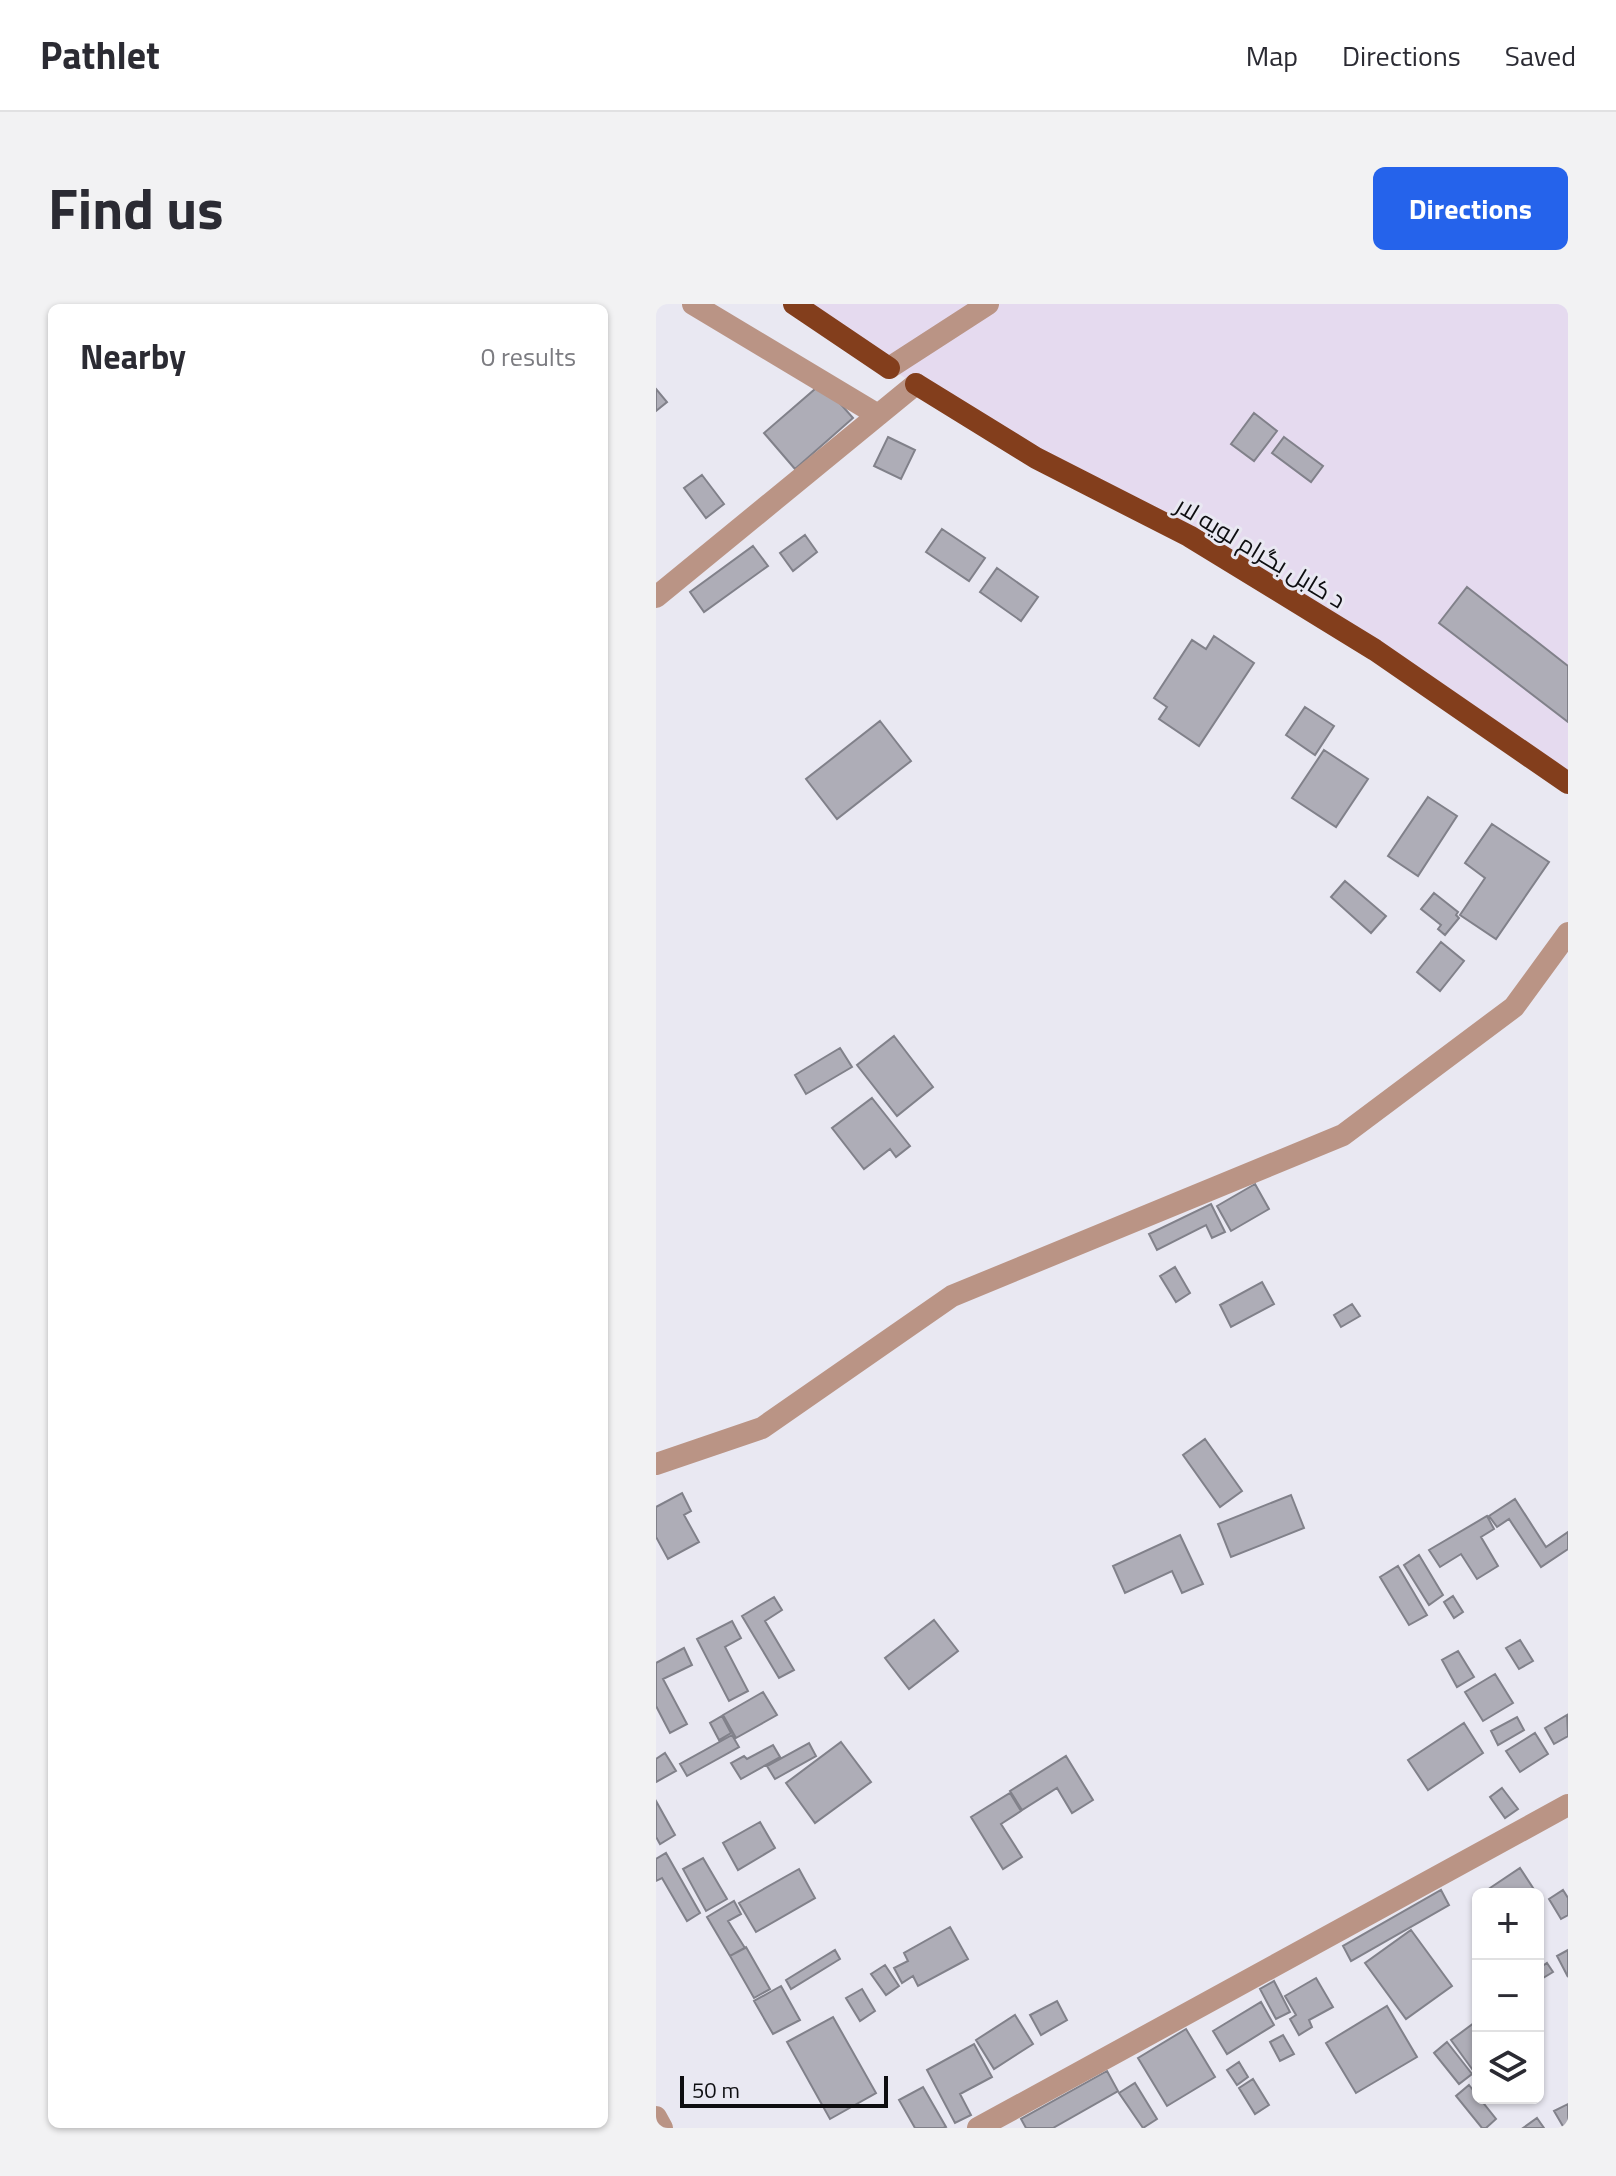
<!DOCTYPE html>
<meta charset="utf-8">
<style>
:root{--surface:#fff;--page:#f2f2f3;--text:#2b2b33;--muted:#7c7c81;--line:#e1e1e2;--accent:#2563eb}
body{margin:0;font-family:"Titillium Web",Cairo,sans-serif;background:var(--page);color:var(--text)}
.controls{position:absolute;right:24px;bottom:24px;display:grid;overflow:hidden;border-radius:12px;box-shadow:0 2px 6px #0004}
.controls button{width:72px;height:72px;display:grid;place-items:center;padding:0;border:0;border-bottom:2px solid var(--line);background:var(--surface);color:var(--text);font:40px sans-serif}
.scale{position:absolute;left:24px;bottom:20px;width:208px;box-sizing:border-box;padding-left:8px;border:4px solid #0e0e11;border-top:0;font-size:22px;line-height:28px;white-space:nowrap;color:#0e0e11;-webkit-text-stroke:6px #e9e8f2;paint-order:stroke}
.list{margin:0;padding:0;list-style:none}
h2{display:flex;justify-content:space-between;align-items:center;height:104px;margin:0;padding:0 32px;font-size:34px}
h2 small{font-size:26px;font-weight:400;color:var(--muted)}
.icon{flex:none;width:44px;height:44px;fill:none;stroke:currentColor;stroke-width:2;stroke-linecap:round;stroke-linejoin:round}
.map{position:relative;flex:none;width:912px;height:1824px;overflow:hidden;border-radius:12px}
header{display:flex;align-items:center;gap:48px;box-sizing:border-box;height:112px;padding:0 40px;background:var(--surface);border-bottom:2px solid var(--line)}
header strong{font-size:38px}
nav{display:flex;gap:44px;margin-inline-start:auto;font-size:28px}
.intro{display:flex;align-items:center;justify-content:space-between;box-sizing:border-box;height:192px;padding:0 48px}
h1{margin:0;font-size:56px}
.button{padding:20px 36px;border-radius:12px;background:var(--accent);color:#fff;font-size:28px;font-weight:700}
main{display:flex;gap:48px;padding:0 48px}
aside{flex:1;background:var(--surface);border-radius:12px;box-shadow:0 2px 6px #0004}
.map>svg:first-child{display:block}
</style>
<header>
<strong>Pathlet</strong>
<nav><a>Map</a><a>Directions</a><a>Saved</a></nav>
</header>
<div class="intro"><h1>Find us</h1><a class="button">Directions</a></div>
<main>
<aside>
<h2>Nearby<small>0 results</small></h2>
<ul class="list">
</ul>
</aside>
<div class="map">
<svg width="912" height="1824" viewBox="0 0 912 1824">
<rect width="100%" height="100%" fill="#e9e8f2"/>
<path fill="#e5daef" d="M138,0h774v479l-193,-133 -339,-192 -147,-90z"/>
<path fill="#aeadb7" stroke="#81818a" stroke-width="2" d="M166,79l31,35 -58,51 -31,-36z
M0,85l11,13 -11,9z
M598,109l23,18 -23,30 -23,-17z
M232,133l27,13 -14,29 -27,-13z
M628,133l39,29 -12,16 -39,-29z
M46,171l22,29 -18,14 -22,-30z
M286,225l43,29 -16,23 -43,-29z
M149,231l12,17 -24,19 -13,-18z
M97,242l15,20 -64,46 -14,-20z
M341,264l41,29 -17,24 -41,-29z
M811,283l101,79v56l-129,-99z
M558,332l40,27 -55,83 -40,-27 8,-12 -13,-9 38,-58 14,9z
M649,403l29,19 -19,29 -29,-20z
M224,417l31,40 -74,58 -31,-40z
M668,446l44,29 -32,48 -44,-29z
M772,493l29,19 -39,60 -30,-20z
M836,520l57,38 -53,77 -36,-24 25,-37 -20,-15z
M689,577l41,35 -15,17 -40,-36z
M778,589l24,19 -2,3 3,3 -14,17 -7,-6 3,-4 -20,-16z
M785,638l23,19 -24,30 -23,-19z
M238,732l39,51 -36,29 -40,-51z
M184,744l12,19 -46,27 -11,-19z
M216,794l38,48 -14,11 -6,-8 -26,20 -32,-41z
M599,880l14,25 -38,22 -14,-25z
M555,900l14,28 -13,6 -6,-13 -49,25 -8,-16z
M519,963l15,26 -14,9 -16,-26z
M606,978l12,22 -43,23 -11,-22z
M696,1000l8,12 -19,11 -7,-12z
M549,1135l37,52 -22,16 -37,-52z
M26,1189l9,18 -7,4 15,27 -31,17 -12,-22v-30z
M635,1191l13,33 -73,29 -13,-33z
M859,1195l31,48 22,-15v17l-27,18 -32,-48 -12,8 -8,-11z
M831,1212l7,13 -13,8 17,29 -21,13 -16,-25 -21,13 -11,-17z
M524,1231l23,49 -21,9 -10,-22 -47,22 -12,-27z
M763,1251l24,40 -14,10 -25,-40z
M742,1262l29,49 -18,10 -29,-48z
M797,1292l10,16 -9,6 -10,-16z
M118,1293l8,13 -17,11 29,49 -15,8 -37,-62z
M278,1316l24,31 -49,38 -24,-31z
M76,1317l9,17 -16,9 23,44 -19,10 -32,-62z
M864,1336l13,21 -14,8 -13,-21z
M28,1344l8,17 -29,14 24,45 -17,9 -14,-27v-43z
M802,1347l16,26 -17,10 -15,-27z
M839,1370l18,29 -30,18 -18,-29z
M107,1388l14,23 -41,23 -13,-23z
M911,1411l1,21 -14,8 -9,-16z
M66,1412l9,17 -12,7 -9,-17z
M861,1413l7,13 -26,15 -7,-14z
M808,1419l19,30 -55,37 -20,-30z
M879,1429l13,21 -28,18 -14,-21z
M76,1431l7,12 -52,29 -7,-12z
M185,1438l30,40 -56,41 -29,-40z
M153,1439l7,13 -41,23 -8,-13z
M117,1441l7,12 -39,22 -10,-16 13,-7 3,3z
M9,1449l11,18 -20,11v-23z
M410,1452l27,44 -21,13 -15,-25 -35,22 -12,-19z
M846,1484l16,21 -13,9 -15,-21z
M354,1489l11,18 -20,13 21,33 -19,12 -32,-52z
M0,1497l19,34 -15,9 -4,-7z
M104,1518l15,26 -37,22 -15,-27z
M10,1549l34,60 -13,8 -25,-43 -6,3v-22z
M47,1554l24,41 -21,12 -23,-42z
M864,1564l17,26h-48l-2,-4z
M143,1565l16,29 -59,34 -17,-29z
M785,1586l8,15 -98,56 -8,-15z
M907,1586l5,8v17l-7,4 -12,-20z
M78,1597l7,13 -13,7 17,27 -15,8 -23,-39z
M294,1623l18,32 -50,27 -5,-10 -11,7 -8,-15 14,-7 -4,-8z
M755,1626l41,56 -46,33 -41,-56z
M90,1643l24,42 -16,9 -24,-42z
M179,1646l5,9 -49,30 -5,-9z
M912,1646v27l-11,-21z
M891,1659l6,9 -15,9v-12z
M229,1661l14,21 -13,9 -15,-21z
M660,1674l17,29 -24,13 3,7 -13,8 -9,-16 6,-4 -11,-19z
M618,1677l16,31 -14,7 -16,-30z
M125,1682l19,34 -27,14 -19,-33z
M206,1685l13,22 -15,10 -14,-23z
M401,1697l10,19 -26,15 -11,-20z
M605,1698l13,23 -47,29 -14,-23z
M731,1702l30,51 -61,36 -30,-50z
M359,1711l18,29 -39,25 -18,-29z
M177,1713l43,76 -46,26 -43,-77z
M822,1716v45l-6,4 -21,-29z
M530,1725l29,48 -48,29 -29,-48z
M627,1731l11,19 -14,7 -10,-19z
M791,1738l25,32 -13,10 -25,-31z
M318,1740l18,33 -32,17 11,21 -16,8 -28,-53z
M583,1758l9,15 -11,8 -10,-15z
M451,1767l11,20 -65,37h-27l-5,-9z
M597,1775l16,26 -14,9 -16,-26z
M479,1779l22,36 -14,9 -24,-35z
M813,1781l27,34 -10,9h-4l-26,-32z
M267,1783l23,40 -3,1h-28l-16,-28z
M912,1800v24h-4l-10,-17z
M881,1814l7,10h-21z"/>
<g fill="none" stroke-linecap="round" stroke-linejoin="round">
<path stroke="#ba9485" stroke-width="22" d="M37,0l185,111
M233,64l99,-64
M0,293l260,-213
M0,1160l106,-36 190,-132 391,-161 171,-128 54,-74
M0,1813l6,11
M322,1824l590,-323"/>
<path stroke="#833e1c" stroke-width="22" d="M138,0l95,64
M260,80l120,74 153,78 186,114 193,133"/>
</g>
<g text-anchor="middle" dominant-baseline="central" stroke-width="6" stroke-linejoin="round" paint-order="stroke">
<g font-size="24" fill="#0e0e11" stroke="#e9e8f2">
<text transform="translate(605 248) rotate(31)">د کابل بگرام لویه لار</text>
</g>
</g>
</svg>
<div class="controls">
<button>+</button>
<button>−</button>
<button><svg class="icon" aria-label="layers" viewBox="0 0 24 24"><path d="M12 4l9 5-9 5-9-5zM3 14l9 5 9-5"/></svg></button>
</div>
<div class="scale">50 m</div>
</div>
</main>
